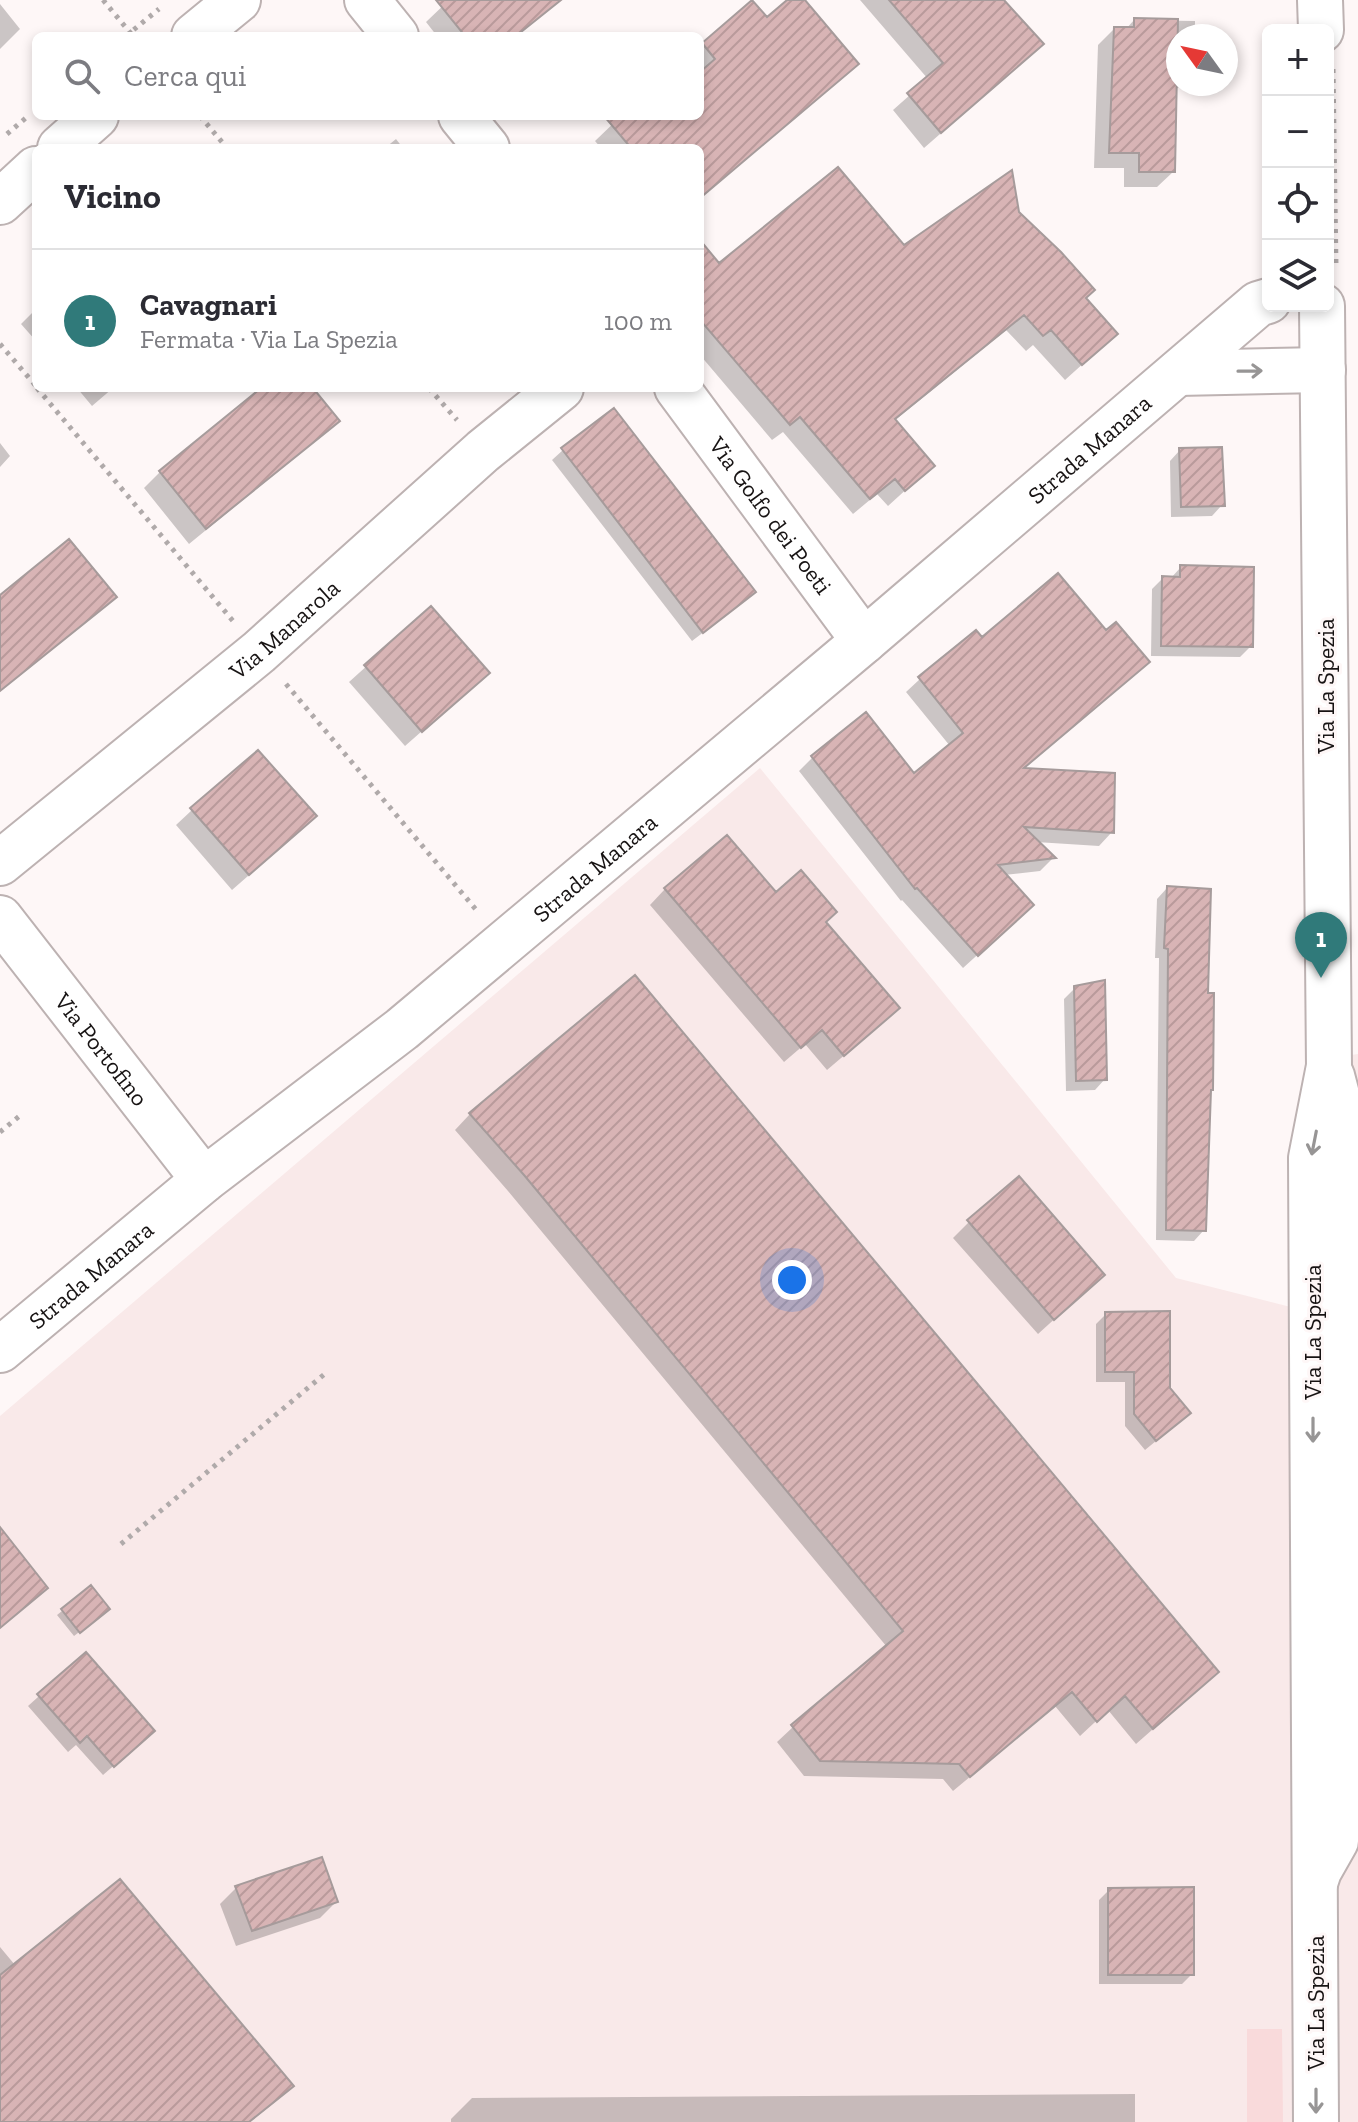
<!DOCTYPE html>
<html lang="it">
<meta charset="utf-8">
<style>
:root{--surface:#fff;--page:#f7f7f7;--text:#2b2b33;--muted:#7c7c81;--line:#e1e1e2;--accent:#307a7a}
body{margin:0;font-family:"Zilla Slab",serif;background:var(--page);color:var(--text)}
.controls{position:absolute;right:24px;top:24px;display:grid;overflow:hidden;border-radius:12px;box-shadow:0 4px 12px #0003}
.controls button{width:72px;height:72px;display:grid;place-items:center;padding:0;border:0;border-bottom:2px solid var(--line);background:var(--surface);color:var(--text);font:40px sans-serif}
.compass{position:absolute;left:1166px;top:24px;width:72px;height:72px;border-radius:50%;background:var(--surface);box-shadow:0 4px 12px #0003;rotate:303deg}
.you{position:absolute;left:792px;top:1280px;width:28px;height:28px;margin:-20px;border:6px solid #fff;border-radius:50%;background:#1a73e8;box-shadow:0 0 0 12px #1a73e833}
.badge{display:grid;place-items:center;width:52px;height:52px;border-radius:50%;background:var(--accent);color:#fff;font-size:26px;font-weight:700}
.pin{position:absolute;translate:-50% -66px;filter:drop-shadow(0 2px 4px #0008)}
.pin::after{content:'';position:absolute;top:42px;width:28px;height:24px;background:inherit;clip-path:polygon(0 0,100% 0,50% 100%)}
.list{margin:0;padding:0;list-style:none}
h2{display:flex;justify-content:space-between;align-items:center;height:104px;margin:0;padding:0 32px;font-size:34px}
h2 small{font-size:26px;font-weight:400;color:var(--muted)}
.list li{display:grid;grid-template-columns:52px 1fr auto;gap:24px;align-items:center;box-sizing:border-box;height:144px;padding:0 32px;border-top:2px solid var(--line)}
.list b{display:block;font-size:30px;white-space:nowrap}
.list p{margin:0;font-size:26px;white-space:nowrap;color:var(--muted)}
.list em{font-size:26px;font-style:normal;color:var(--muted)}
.icon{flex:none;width:44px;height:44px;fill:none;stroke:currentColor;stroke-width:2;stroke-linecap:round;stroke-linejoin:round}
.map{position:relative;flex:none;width:1358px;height:2122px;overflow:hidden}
.search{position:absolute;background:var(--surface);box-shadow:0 4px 12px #0003;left:32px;top:32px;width:672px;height:88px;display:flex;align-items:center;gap:20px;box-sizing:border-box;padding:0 28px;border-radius:12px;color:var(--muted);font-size:30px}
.panel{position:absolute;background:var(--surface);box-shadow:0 4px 12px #0003;left:32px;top:144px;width:672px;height:248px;border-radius:12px}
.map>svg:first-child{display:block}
</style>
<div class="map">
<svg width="1358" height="2122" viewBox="0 0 1358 2122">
<defs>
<pattern id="building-hatch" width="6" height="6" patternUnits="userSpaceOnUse" patternTransform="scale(2)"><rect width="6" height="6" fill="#d8b4b5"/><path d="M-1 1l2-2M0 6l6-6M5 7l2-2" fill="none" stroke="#b99a9b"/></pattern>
</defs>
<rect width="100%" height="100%" fill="#fef7f7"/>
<path fill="#f9e9e9" d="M760,768l416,510 138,35 -2,-252 46,-7v1068h-1358v-706z"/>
<path fill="#f9dadb" d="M1247,2029h35l1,93h-36z"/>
<path fill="#0003" d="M449,0h112l-45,36h-79l-11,-14z
M790,0h12l38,80 -140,118v-50h-99l-6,-7 26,-25h79v-68l52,-45 14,17z
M860,0h142l23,60 -101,88 -31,-38 35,-31z
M0,4l20,25 -20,20z
M1134,20l61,1v15h-17v48h5l-8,6 -2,82 -16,15h-33v-19h-30l4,-123 16,-16h12z
M396,139l7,9h-18z
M1017,213l67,86 32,35 -51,46 -32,-35 -7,6 -20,-21 -112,91 38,45 -44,40 -11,-12 -24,20 -70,-82 -11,8 -72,-85v-111l19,22 184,-19z
M36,309v32l-15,-17z
M77,388h36l-21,18z
M264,388h47l26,33 -16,15 -132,108 -45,-56 16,-16z
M0,443l10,13 -10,11z
M563,450l191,142 -11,10 -51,39 -140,-181z
M1180,450l42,55 -10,11 -41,1 -1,-56z
M1181,567l70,79 -11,11 -89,-1 1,-67 10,-10h8z
M0,597h114l-16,15 -98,79z
M430,609l41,79 -66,58 -56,-64z
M920,679l102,91 90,62 -13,14 -63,-4 17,16 -13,13 -36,4 14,43 -55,50 -61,-68 -1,1 -102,-130 13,-13 54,-43 48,61 36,-30 -44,-54z
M192,810l106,22 -66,58 -56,-65z
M1167,888l39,107 3,96 -5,139 -10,11 -38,-1 3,-282h-4l2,-59z
M665,889l111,6 48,27 57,102 -54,46 -22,-26 -21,18 -134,-157z
M1075,988l30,91 -10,11 -29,1 -2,-92z
M470,1114l731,573 -65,57 -28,-34 -28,26 -25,-30 -102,85 -10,-12 -139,-3 -27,-34 16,-15 94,-80 -379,-456 -53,-61z
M969,1222l134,53 -65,59 -85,-96z
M1106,1314l62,74 10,35 -33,27 -20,-24v-44h-29v-58z
M91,1588l12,26 -29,22 -17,-21z
M86,1654l56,87 -39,34 -27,-30 -8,7 -40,-46z
M236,1888l100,14 -16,16 -84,28 -16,-42z
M1109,1890l83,84 -10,10h-83v-84z
M0,1947l15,18 276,121 -16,16 -25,20h-250z
M1135,2094v28h-684v-3l21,-21z"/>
<path fill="url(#building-hatch)" stroke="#a69b9b" stroke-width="2" d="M436,0h125l-45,36h-51z
M752,0l15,17 20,-17h18l54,64 -159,134v-50h-69l-27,-32h96v-44l15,-13 -13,-16z
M889,0h115l40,44 -103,89 -34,-40 36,-30z
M1134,18l44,1 -3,153h-36v-19h-30l5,-126h20z
M838,167l66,78 108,-75 7,42 42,40 34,38 -9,8 32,36 -36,31 -31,-35 -8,6 -19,-21 -129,104 40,47 -30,25 -10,-12 -25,20 -70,-82 -10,8 -90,-105v-80l19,23z
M261,388h52l27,33 -134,108 -47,-58z
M614,408l142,184 -53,41 -142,-185z
M1222,447l3,59 -44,1 -2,-59z
M69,539l48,58 -117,94v-96z
M1180,565l74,2 -1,80 -92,-1 1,-70 18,1z
M1058,573l48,57 10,-8 34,40 -126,106 91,5 -1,60 -90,-6 32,31 -58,7 36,40 -56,51 -61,-68 -2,1 -104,-133 55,-44 48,61 49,-40 -45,-56 58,-47 6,7z
M431,606l59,67 -68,59 -58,-67z
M258,750l59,66 -68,59 -59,-67z
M727,835l49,57 25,-22 36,42 -11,10 74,86 -56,48 -22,-26 -21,18 -137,-160z
M1167,886l44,3 -3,104h6l-1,97h-2l-5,141 -40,-1 2,-281 -4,-1z
M635,975l584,697 -66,57 -28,-33 -28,26 -25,-30 -102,85 -11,-13 -139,-3 -29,-36 112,-94 -379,-456 -55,-62z
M1105,980l2,100 -31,1 -2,-95z
M1019,1176l86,99 -51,45 -87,-100z
M1170,1311v77l21,25 -35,28 -22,-27v-42h-29v-60z
M0,1527l48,61 -48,40z
M91,1585l19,24 -30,24 -19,-24z
M86,1652l69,79 -41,36 -27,-31 -7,7 -43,-49z
M322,1857l16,45 -86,29 -17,-45z
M120,1879l174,207 -45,36h-249v-147z
M1194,1887v88h-86v-87z"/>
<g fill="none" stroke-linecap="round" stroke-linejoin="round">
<defs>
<g id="minor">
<path d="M367,0l29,36"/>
<path d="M194,36l44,-36"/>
<path d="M461,116l26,32"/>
<path d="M60,148l36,-32"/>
<path d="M0,202l36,-33"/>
<path d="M1178,373l145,-3"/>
<path id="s1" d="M677,388l187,253"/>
<path id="s2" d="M0,863l259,-211 224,-201 78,-63"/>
<path id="s3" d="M0,918l204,262"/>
<path id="s4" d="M0,1350l204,-170 198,-151 462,-388 394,-337 10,-3"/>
<path d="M1315,1883l4,-12 17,-30 1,-113"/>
</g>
<path id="secondary" d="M1320,0l1,30
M1332,1076l21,79 5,631
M1316,2122l-5,-964 18,-92 -7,-760"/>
</defs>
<use href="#minor" stroke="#bdb2b2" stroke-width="48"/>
<use href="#secondary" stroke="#bdb2b2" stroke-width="48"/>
<path stroke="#b0aaaa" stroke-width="5" stroke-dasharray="4 6" stroke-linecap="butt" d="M103,0l30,36
M126,36l33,-27
M1333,69l3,198
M200,116l27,32
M7,134l20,-17
M0,344l36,42
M37,388l196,233
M429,388l28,32
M286,684l192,228
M0,1132l22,-18
M121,1544l206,-172"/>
<use href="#minor" stroke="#fff" stroke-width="44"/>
<use href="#secondary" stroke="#fff" stroke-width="44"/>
</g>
<defs><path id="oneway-shaft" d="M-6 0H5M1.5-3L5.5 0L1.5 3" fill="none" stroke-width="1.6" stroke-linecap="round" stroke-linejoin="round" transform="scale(2)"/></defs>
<g stroke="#979595">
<use href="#oneway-shaft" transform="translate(1250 371) rotate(-1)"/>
<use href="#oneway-shaft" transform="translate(1314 1143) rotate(101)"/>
<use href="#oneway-shaft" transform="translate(1313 1430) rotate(90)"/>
<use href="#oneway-shaft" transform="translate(1316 2101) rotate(90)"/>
</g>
<g text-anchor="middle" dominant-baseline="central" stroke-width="6" stroke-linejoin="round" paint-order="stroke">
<g font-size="24" fill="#171313" stroke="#fef7f7">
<text stroke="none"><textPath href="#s4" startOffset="1414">Strada Manara</textPath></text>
<text stroke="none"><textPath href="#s1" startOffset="158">Via Golfo dei Poeti</textPath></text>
<text stroke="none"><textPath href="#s2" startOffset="368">Via Manarola</textPath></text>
<text transform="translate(1325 686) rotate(-90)">Via La Spezia</text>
<text stroke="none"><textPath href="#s4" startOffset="766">Strada Manara</textPath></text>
<text stroke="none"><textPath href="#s3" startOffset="166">Via Portofino</textPath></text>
<text stroke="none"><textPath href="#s4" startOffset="118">Strada Manara</textPath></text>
<text transform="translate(1312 1332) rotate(-90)">Via La Spezia</text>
<text transform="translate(1315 2003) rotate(-90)">Via La Spezia</text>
</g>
</g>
</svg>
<div class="controls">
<button>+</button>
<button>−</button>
<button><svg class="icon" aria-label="locate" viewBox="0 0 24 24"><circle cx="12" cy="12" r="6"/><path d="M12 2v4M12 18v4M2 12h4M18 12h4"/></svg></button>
<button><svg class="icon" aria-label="layers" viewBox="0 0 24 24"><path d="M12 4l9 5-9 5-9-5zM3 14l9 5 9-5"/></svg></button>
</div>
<svg class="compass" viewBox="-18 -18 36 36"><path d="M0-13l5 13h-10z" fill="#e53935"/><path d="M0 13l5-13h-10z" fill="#7c7c81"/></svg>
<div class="you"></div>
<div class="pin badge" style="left:1321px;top:978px">1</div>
<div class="search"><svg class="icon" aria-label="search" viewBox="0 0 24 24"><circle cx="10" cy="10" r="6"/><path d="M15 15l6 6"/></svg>Cerca qui</div>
<section class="panel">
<h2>Vicino<small></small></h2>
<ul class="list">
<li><span class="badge">1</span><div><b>Cavagnari</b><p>Fermata · Via La Spezia</p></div><em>100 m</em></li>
</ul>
</section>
</div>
